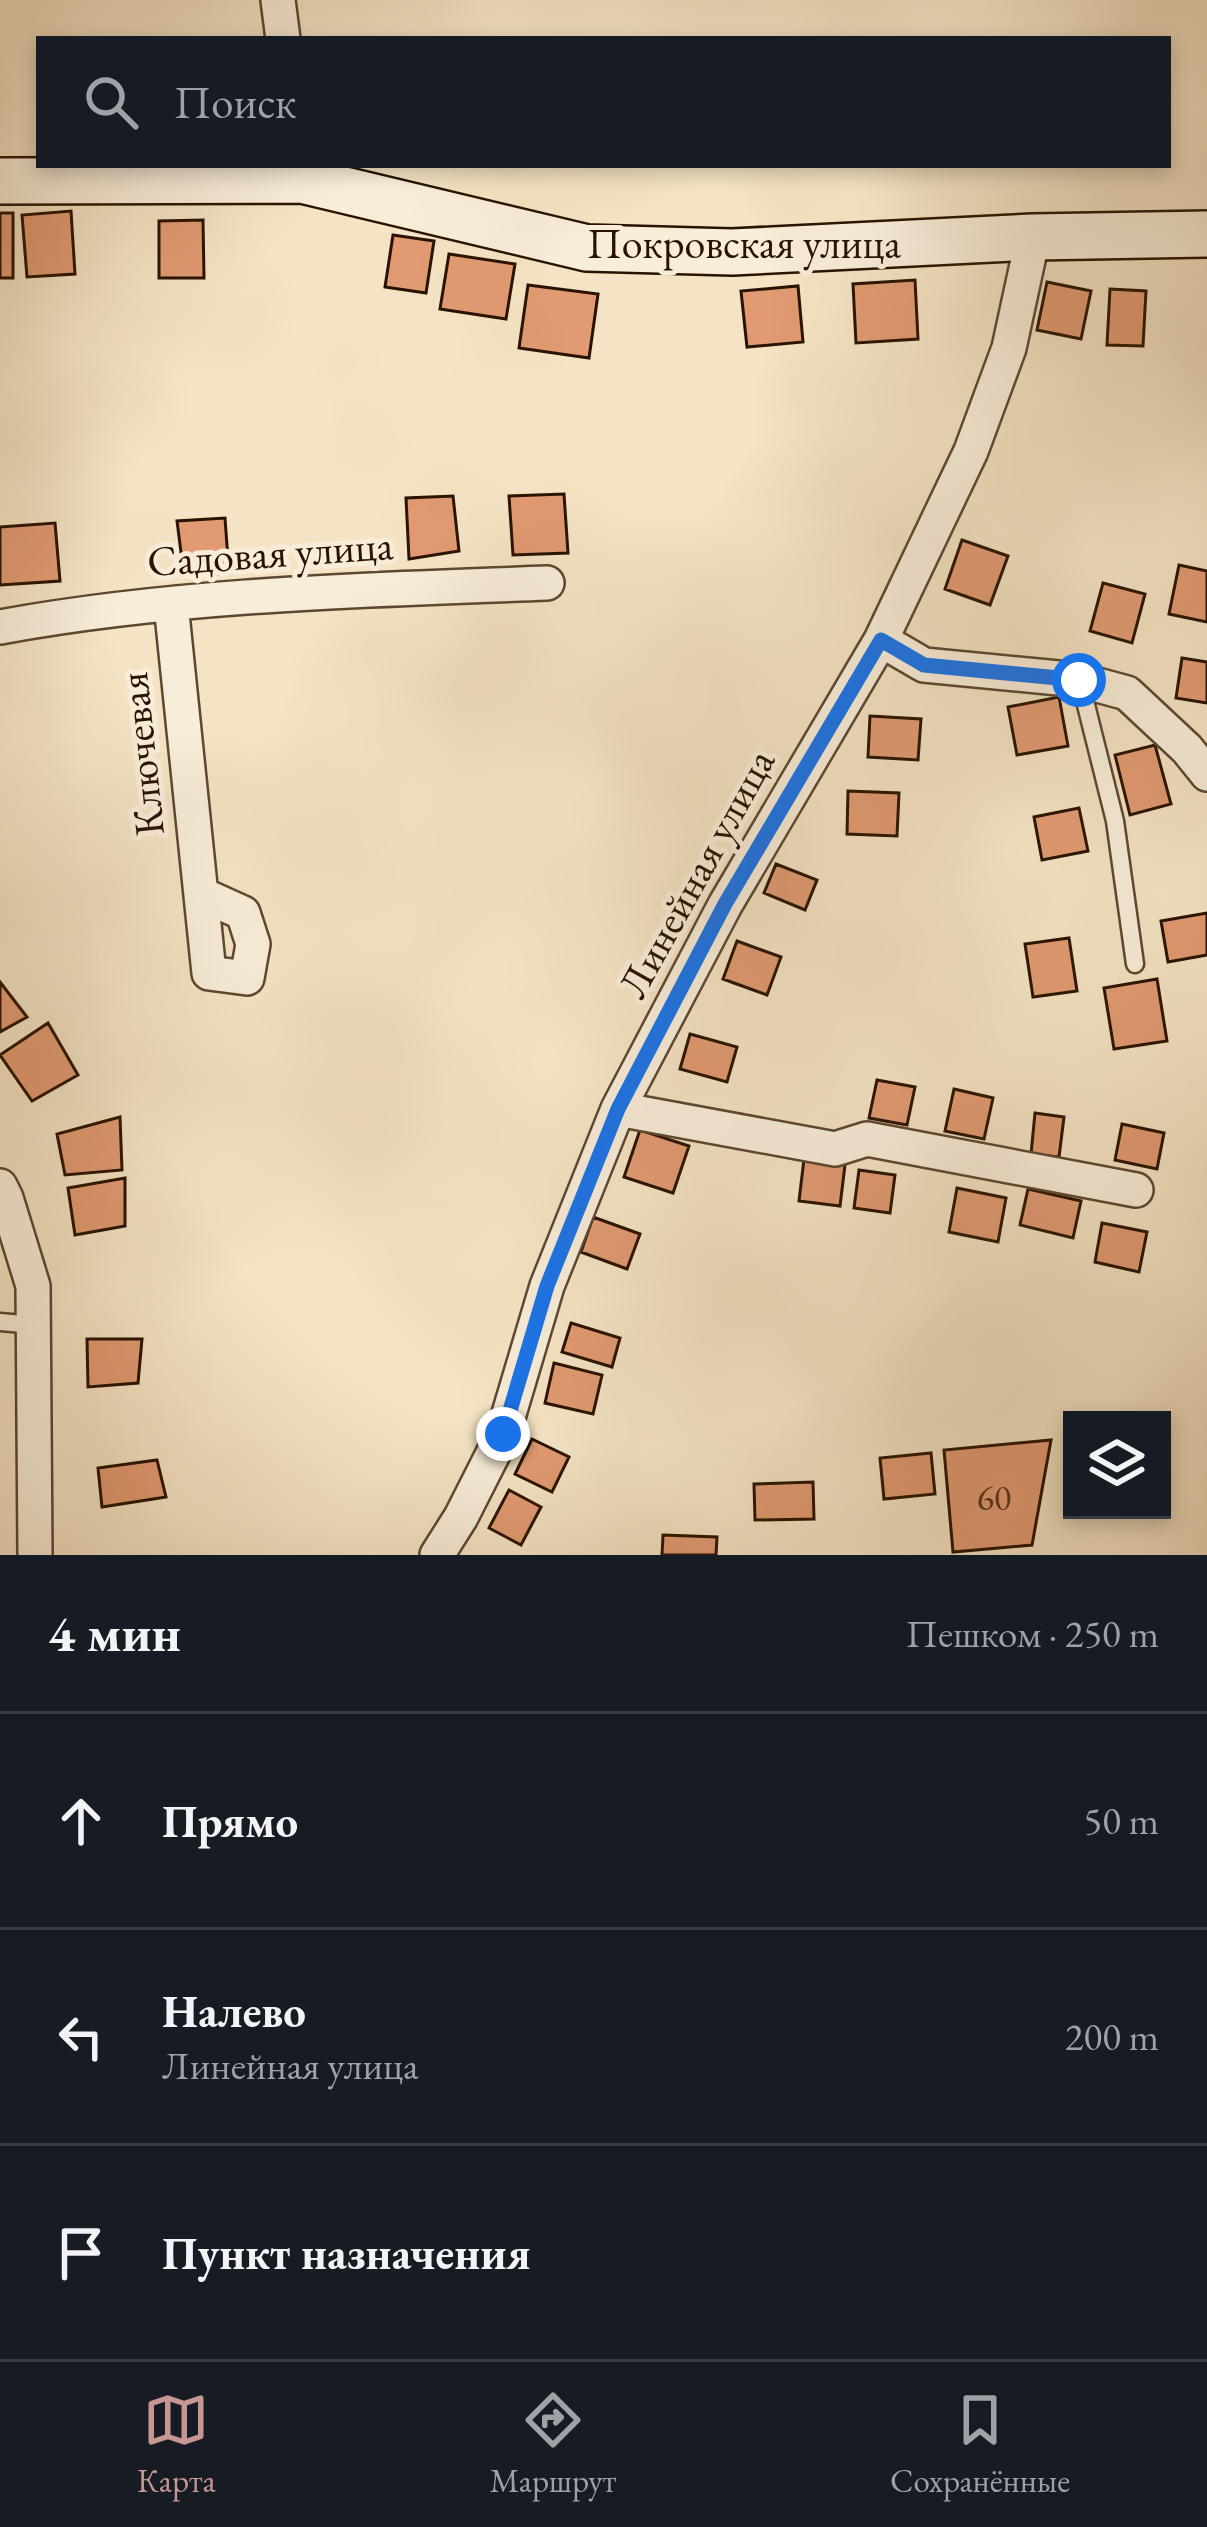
<!DOCTYPE html>
<html lang="ru">
<meta charset="utf-8">
<style>
:root{--surface:#171b24;--page:#242831;--text:#f1f3f6;--muted:#9ea1a6;--line:#363941;--accent:#c59692}
body{margin:0;font-family:"EB Garamond",serif;background:var(--page);color:var(--text)}
.controls{position:absolute;right:36px;bottom:36px;display:grid;overflow:hidden;border-radius:0px;box-shadow:0 6px 18px #0003}
.controls button{width:108px;height:108px;display:grid;place-items:center;padding:0;border:0;border-bottom:3px solid var(--line);background:var(--surface);color:var(--text);font:60px sans-serif}
.stop{position:absolute;width:36px;height:36px;margin:-27px;border:9px solid #1a73e8;border-radius:50%;background:#fff}
.stop.end{background:#1a73e8;border-color:#fff;box-shadow:0 3px 12px #0008}
.list{margin:0;padding:0;list-style:none}
h2{display:flex;justify-content:space-between;align-items:center;height:156px;margin:0;padding:0 48px;font-size:51px}
h2 small{font-size:39px;font-weight:400;color:var(--muted)}
.list li{display:grid;grid-template-columns:78px 1fr auto;gap:36px;align-items:center;box-sizing:border-box;height:216px;padding:0 48px;border-top:3px solid var(--line)}
.list b{display:block;font-size:45px;white-space:nowrap}
.list p{margin:0;font-size:39px;white-space:nowrap;color:var(--muted)}
.list em{font-size:39px;font-style:normal;color:var(--muted)}
.icon{flex:none;width:66px;height:66px;fill:none;stroke:currentColor;stroke-width:2;stroke-linecap:round;stroke-linejoin:round}
.map{position:relative;flex:none;width:1207px;height:1555px;overflow:hidden}
.search{position:absolute;background:var(--surface);box-shadow:0 6px 18px #0003;left:36px;right:36px;top:36px;height:132px;display:flex;align-items:center;gap:30px;box-sizing:border-box;padding:0 42px;border-radius:0px;color:var(--muted);font-size:45px}
.sheet{height:804px;background:var(--surface)}
nav{display:flex;justify-content:space-around;align-items:center;box-sizing:border-box;height:168px;border-top:3px solid var(--line);background:var(--surface);font-size:33px;color:var(--muted)}
nav a{display:grid;justify-items:center;gap:6px}
nav .on{color:var(--accent)}
.map>svg:first-child{display:block}
</style>
<div class="map">
<svg width="1207" height="1555" viewBox="0 0 1207 1555">
<rect width="100%" height="100%" fill="#f4e3c4"/>
<filter id="stains"><feTurbulence type="fractalNoise" baseFrequency=".00167" numOctaves="4"/><feColorMatrix values="0 0 0 0 .2 0 0 0 0 .09 0 0 0 0 .02 0 0 0 .5 -.17"/></filter>
<radialGradient id="worn" r=".72"><stop offset=".6" stop-color="#630" stop-opacity="0"/><stop offset="1" stop-color="#630" stop-opacity=".3"/></radialGradient>
<path fill="#e19a72" stroke="#291300" stroke-width="3" d="M71,211l4,63 -48,3 -5,-62z
M0,213h13v65h-13z
M203,220l1,58h-45v-57z
M393,235l41,6 -8,52 -41,-6z
M449,254l66,10 -9,55 -66,-10z
M915,280l3,59 -62,4 -3,-59z
M1047,282l44,9 -10,48 -44,-9z
M528,285l70,9 -9,64 -70,-10z
M798,286l5,56 -56,5 -6,-56z
M1110,289l36,2 -3,55 -36,-1z
M564,494l4,59 -55,2 -4,-59z
M453,496l6,55 -50,8 -3,-61z
M225,518l4,55 -45,3 -7,-55z
M55,523l5,58 -60,4v-58z
M962,540l46,16 -18,49 -45,-16z
M1179,565l28,6v51l-38,-8z
M1103,583l42,11 -13,49 -42,-12z
M1182,658l25,4v41l-31,-5z
M1059,697l9,49 -51,9 -9,-48z
M870,716l51,3 -3,41 -50,-3z
M1155,745l16,59 -41,11 -15,-60z
M848,791l51,2 -2,43 -50,-2z
M1079,808l9,43 -46,9 -8,-43z
M776,864l41,16 -12,30 -41,-17z
M1207,913v42l-39,7 -7,-41z
M1069,938l8,53 -44,6 -8,-53z
M737,941l44,16 -14,38 -44,-16z
M1157,979l10,62 -53,8 -10,-61z
M0,982l27,35 -27,15z
M48,1023l30,52 -46,26 -32,-46z
M690,1034l47,13 -10,35 -47,-13z
M877,1080l38,7 -8,38 -38,-7z
M954,1089l39,9 -9,41 -39,-8z
M1035,1113l29,4 -5,40 -28,-3z
M120,1117l2,53 -57,5 -8,-41z
M1122,1124l42,9 -7,36 -42,-9z
M640,1130l49,16 -16,47 -49,-16z
M804,1159l41,6 -5,41 -41,-5z
M859,1170l36,5 -5,38 -36,-5z
M125,1178v48l-50,9 -7,-47z
M957,1188l49,10 -8,44 -49,-10z
M1028,1189l53,12 -8,37 -53,-13z
M593,1217l47,17 -13,35 -46,-17z
M1102,1223l45,9 -8,40 -44,-10z
M571,1323l49,15 -8,29 -50,-15z
M87,1339h55l-4,44 -50,4z
M554,1363l48,12 -9,39 -48,-11z
M532,1439l37,18 -17,35 -37,-18z
M1051,1440l-19,105 -79,7 -9,-102z
M931,1453l4,41 -51,5 -4,-41z
M157,1460l9,37 -64,10 -4,-39z
M813,1482l1,37 -59,1 -1,-36z
M509,1490l32,17 -20,38 -32,-17z
M663,1535l54,2 -1,18h-54z"/>
<g fill="none" stroke-linecap="round" stroke-linejoin="round">
<defs>
<path id="lane" d="M1080,681l35,140 20,143
M0,1322l34,3"/>
<path id="street" d="M278,0l5,39
M171,604l38,369 38,5 6,-34 -10,-31 -42,-19
M0,627c180,-33 365,-37 547,-44
M881,640l43,25 155,15 48,13 60,56 20,25
M618,1109l217,40 32,-10 269,51
M0,1186l6,12 27,88 2,269
M437,1555l24,-38 42,-83 44,-148 71,-177 107,-204 156,-265 90,-189 38,-103 24,-111"/>
<path id="secondary" d="M0,181l302,-1 285,68 145,4 301,-15 174,-3"/>
</defs>
<use href="#lane" stroke="#5c4731" stroke-width="21"/>
<use href="#street" stroke="#5c4731" stroke-width="38"/>
<use href="#secondary" stroke="#291300" stroke-width="50"/>
<use href="#lane" stroke="#f8edd9" stroke-width="16"/>
<use href="#street" stroke="#f8edd9" stroke-width="33"/>
<use href="#secondary" stroke="#f8edd9" stroke-width="45"/>
</g>
<g fill="none" stroke-linecap="round" stroke-linejoin="round">
<path stroke="#1a73e8" stroke-width="15" d="M503,1434l44,-148 71,-177 107,-205 156,-264 43,25 155,15"/>
</g>
<g text-anchor="middle" dominant-baseline="central" stroke-width="10" stroke-linejoin="round" paint-order="stroke">
<g font-size="36" fill="#57351c">
<text x="994" y="1497">60</text>
</g>
<g font-size="42" fill="#291300" stroke="#f8edd9">
<text x="744" y="243">Покровская улица</text>
<text transform="translate(270 553) rotate(-4)">Садовая улица</text>
<text transform="translate(141 754) rotate(-96)">Ключевая</text>
<text transform="translate(696 873) rotate(-61)">Линейная улица</text>
</g>
</g>
<rect width="100%" height="100%" filter="url(#stains)"/>
<rect width="100%" height="100%" fill="url(#worn)"/>
</svg>
<div class="controls">
<button><svg class="icon" aria-label="layers" viewBox="0 0 24 24"><path d="M12 4l9 5-9 5-9-5zM3 14l9 5 9-5"/></svg></button>
</div>
<div class="stop" style="left:1079px;top:680px"></div>
<div class="stop end" style="left:503px;top:1434px"></div>
<div class="search"><svg class="icon" aria-label="search" viewBox="0 0 24 24"><circle cx="10" cy="10" r="6"/><path d="M15 15l6 6"/></svg>Поиск</div>
</div>
<section class="sheet">
<h2>4 мин<small>Пешком · 250 m</small></h2>
<ul class="list">
<li><svg class="icon" aria-label="ahead" viewBox="0 0 24 24"><path d="M12 20V5M6 11l6-6 6 6"/></svg><div><b>Прямо</b></div><em>50 m</em></li>
<li><svg class="icon" aria-label="left" viewBox="0 0 24 24"><path d="M17 20v-9H6M10 6l-5 5 5 5"/></svg><div><b>Налево</b><p>Линейная улица</p></div><em>200 m</em></li>
<li><svg class="icon" aria-label="arrive" viewBox="0 0 24 24"><path d="M6 21V4h12l-3 4 3 4H6"/></svg><div><b>Пункт назначения</b></div></li>
</ul>
</section>
<nav>
<a class="on"><svg class="icon" aria-label="map" viewBox="0 0 24 24"><path d="M3 6l6-2 6 2 6-2v14l-6 2-6-2-6 2zM9 4v14M15 6v14"/></svg>Карта</a>
<a><svg class="icon" aria-label="directions" viewBox="0 0 24 24"><path d="M12 3l9 9-9 9-9-9zM9 14v-3h6M13 9l2 2-2 2"/></svg>Маршрут</a>
<a><svg class="icon" aria-label="saved" viewBox="0 0 24 24"><path d="M7 4h10v16l-5-4-5 4z"/></svg>Сохранённые</a>
</nav>
